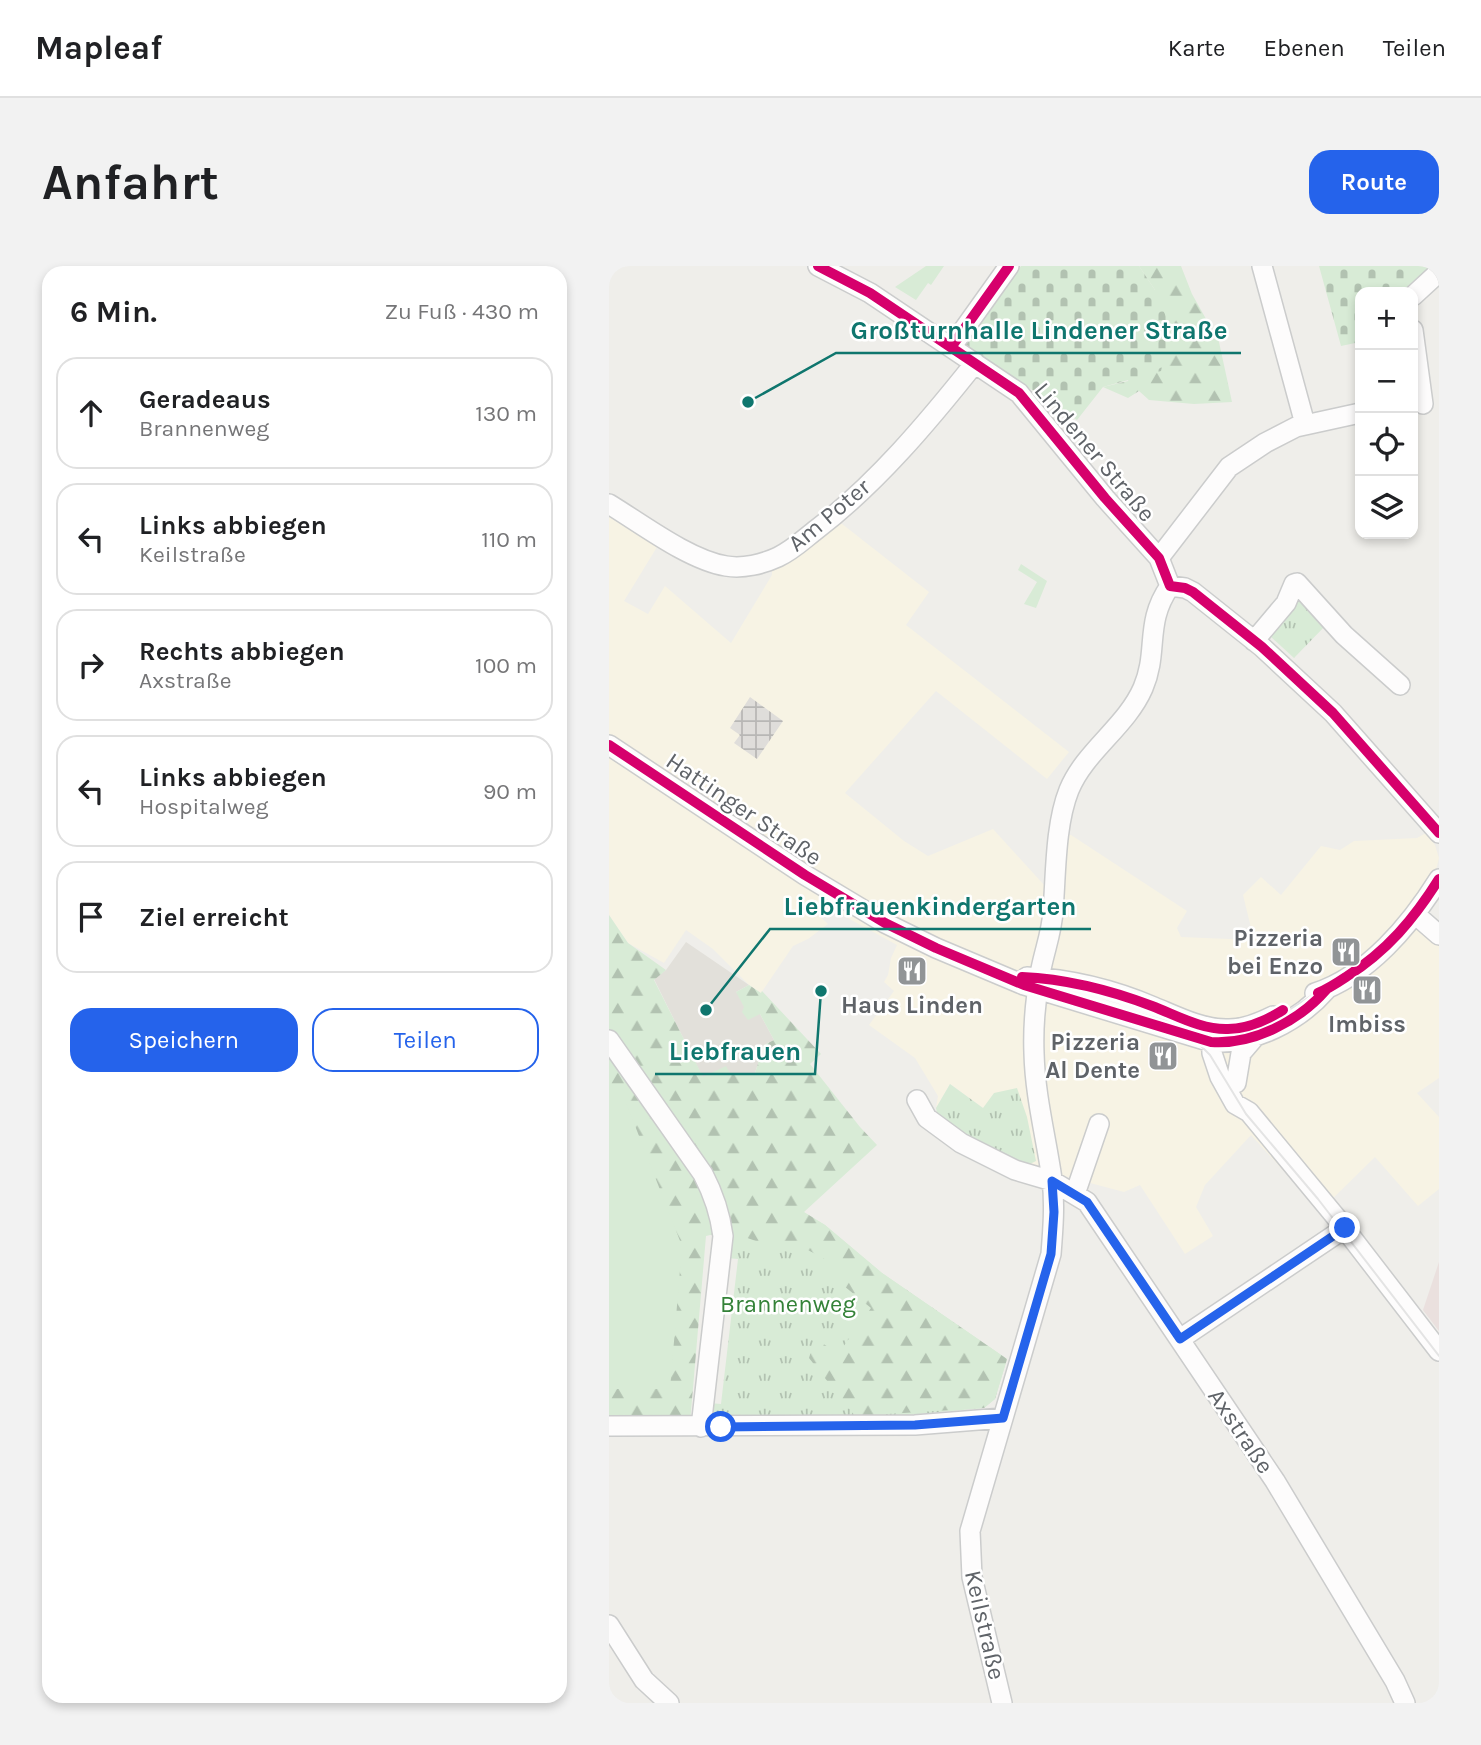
<!DOCTYPE html>
<html lang="de">
<head>
<meta charset="utf-8">
<style>
	body { margin:0; font-family:Karla,sans-serif; background:#f2f2f2; color:#202124 }
	.controls { position:absolute; right:21px; top:21px; display:grid; overflow:hidden; border-radius:14px; box-shadow:0 4px 10px #0003 }
	.controls button { width:63px; height:63px; display:grid; place-items:center; padding:0; border:0; border-bottom:2px solid #e0e0e0; background:#fff; color:#202124; font:35px sans-serif }
	.stop { position:absolute; width:21px; height:21px; margin:-16px; border:5px solid #2563eb; border-radius:50%; background:#fff }
	.stop.end { background:#2563eb; border-color:#fff; box-shadow:0 2px 7px #0008 }
	.list { margin:0; padding:0; list-style:none }
	h2 { display:flex; justify-content:space-between; align-items:center; height:91px; margin:0; padding:0 28px; font-size:30px }
	h2 small { font-size:23px; font-weight:400; color:#757577 }
	.list li { display:grid; grid-template-columns:46px 1fr auto; gap:21px; align-items:center; box-sizing:border-box; height:112px; margin:0 14px 14px; padding:0 14px; border:2px solid #e0e0e0; border-radius:21px }
	.list b { display:block; font-size:26px; white-space:nowrap }
	.list p { margin:0; font-size:23px; white-space:nowrap; color:#757577 }
	.list em { font-size:23px; font-style:normal; color:#757577 }
	.actions { display:flex; gap:14px; padding:21px 28px }
	.actions a { flex:1; padding:16px 0; border:2px solid #2563eb; border-radius:21px; text-align:center; font-size:24px; color:#2563eb }
	.actions .main { background:#2563eb; color:#fff }
	.icon { flex:none; width:38px; height:38px; fill:none; stroke:currentColor; stroke-width:2; stroke-linecap:round; stroke-linejoin:round }
	.map { position:relative; flex:none; width:830px; height:1437px; overflow:hidden; border-radius:21px }
	header { display:flex; align-items:center; gap:42px; box-sizing:border-box; height:98px; padding:0 35px; background:#fff; border-bottom:2px solid #e0e0e0 }
	header strong { font-size:33px }
	nav { display:flex; gap:38px; margin-inline-start:auto; font-size:24px }
	.intro { display:flex; align-items:center; justify-content:space-between; box-sizing:border-box; height:168px; padding:0 42px }
	h1 { margin:0; font-size:49px }
	.button { padding:18px 32px; border-radius:21px; background:#2563eb; color:#fff; font-size:24px; font-weight:700 }
	main { display:flex; gap:42px; padding:0 42px }
	aside { flex:1; background:#fff; border-radius:21px; box-shadow:0 4px 10px #0003 }
	.map>svg:first-child { display:block }
</style>
</head>
<body>
<header>
<strong>Mapleaf</strong>
<nav><a>Karte</a><a>Ebenen</a><a>Teilen</a></nav>
</header>
<div class="intro"><h1>Anfahrt</h1><a class="button">Route</a></div>
<main>
<aside>
<h2>6 Min.<small>Zu Fuß · 430 m</small></h2>
<ul class="list">
<li><svg class="icon" aria-label="ahead" viewBox="0 0 24 24"><path d="M12 20V5M6 11l6-6 6 6"/></svg><div><b>Geradeaus</b><p>Brannenweg</p></div><em>130 m</em></li>
<li><svg class="icon" aria-label="left" viewBox="0 0 24 24"><path d="M17 20v-9H6M10 6l-5 5 5 5"/></svg><div><b>Links abbiegen</b><p>Keilstraße</p></div><em>110 m</em></li>
<li><svg class="icon" aria-label="right" viewBox="0 0 24 24"><path d="M7 20v-9h11M14 6l5 5-5 5"/></svg><div><b>Rechts abbiegen</b><p>Axstraße</p></div><em>100 m</em></li>
<li><svg class="icon" aria-label="left" viewBox="0 0 24 24"><path d="M17 20v-9H6M10 6l-5 5 5 5"/></svg><div><b>Links abbiegen</b><p>Hospitalweg</p></div><em>90 m</em></li>
<li><svg class="icon" aria-label="arrive" viewBox="0 0 24 24"><path d="M6 21V4h12l-3 4 3 4H6"/></svg><div><b>Ziel erreicht</b></div></li>
</ul>
<div class="actions"><a class="main">Speichern</a><a>Teilen</a></div>
</aside>
<div class="map">
<svg width="830" height="1437" viewBox="0 0 830 1437">
	<defs>
		<pattern id="industrial-grid" width="8" height="8" patternUnits="userSpaceOnUse" patternTransform="scale(1.75)"><rect width="8" height="8" fill="#dfddda"/><path d="M0 4h8M4 0v8" fill="none" stroke="#b8b7b5"/></pattern>
		<pattern id="grass-tufts" width="24" height="20" patternUnits="userSpaceOnUse" patternTransform="scale(1.75)"><rect width="24" height="20" fill="#d8ebd6"/><path d="M3 7l-1-3M5 7V3M7 7l1-3M15 17l-1-3M17 17v-4M19 17l1-3" fill="none" stroke="#b2c2b1"/></pattern>
		<pattern id="forest-firs" width="22" height="20" patternUnits="userSpaceOnUse" patternTransform="scale(1.75)"><rect width="22" height="20" fill="#d8ebd6"/><path d="M5 1l3.5 6h-7zM16 11l3.5 6h-7z" fill="#b2c2b1"/></pattern>
		<pattern id="cemetery-stones" width="16" height="16" patternUnits="userSpaceOnUse" patternTransform="scale(1.75)"><rect width="16" height="16" fill="#d8ebd6"/><path d="M2 7V4a2 2 0 0 1 4 0v3zM10 15v-3a2 2 0 0 1 4 0v3z" fill="#b2c2b1"/></pattern>
	</defs>
	<rect width="100%" height="100%" fill="#efeeea"/>
	<path fill="#f7f3e4" d="M0,251L48,281L15,335L39,348L56,320L122,377L163,309V301L228,254L320,326L297,359L460,486L438,513L327,425L236,527L295,575L319,590L384,563L436,620L430,671L457,569H462L578,645L568,662L572,671L645,674L634,629L652,611L672,629L712,580L731,584L745,575L808,572L817,567L826,579L830,592L827,604L812,630L830,673V812L808,827L830,851V923L809,940L766,891L711,945L642,869L596,919L587,941L604,970L576,988L531,919L515,926L417,900L374,842L341,818L327,842L329,830L306,792L260,759L285,725L275,716L279,709L282,692L288,679L213,638L207,647L219,658L199,673L184,680L152,727L140,719L104,683L77,664L55,697L19,677L0,649Z"/>
	<path fill="url(#industrial-grid)" d="M141,431L174,455L148,493L125,477L131,469L121,462Z"/>
	<path fill="#e2e0da" d="M77,676L140,719L127,726L151,748L165,774L155,779L146,807H121L94,812L45,713L57,704Z"/>
	<path fill="#eae0de" d="M830,996V1065L814,1044Z"/>
	<path fill="url(#grass-tufts)" d="M686,330L719,357L685,392L660,369Z
		M0,674L79,798L194,946L216,959L273,1007L398,1093L386,1133L375,1142L298,1149H103L100,1137L112,1138L129,993L118,992Z
		M341,818L374,842L385,827L408,822L418,851L427,895L417,900L367,880L329,852L327,842Z"/>
	<path fill="url(#forest-firs)" d="M530,0H572L583,28L610,76L623,136L585,138L540,134L530,125L519,132L494,121L519,115L546,24Z
		M0,649L19,677L57,704L45,714L94,811L117,800L121,807H146L155,779L165,774L151,748L139,754L133,746L135,741L127,726L140,719L152,727L153,725L212,788L201,798L251,861L268,879L195,946L216,959L273,1007L398,1093L386,1133L375,1142L246,1150L200,1092L206,1072L229,1088L262,1042L235,1020L225,998L197,983L179,986L118,965L97,970L81,1157L0,1155V1123L61,1122L0,825Z"/>
	<path fill="url(#cemetery-stones)" d="M412,0H530L546,24L562,63L552,105L494,121L468,154L356,79Z
		M710,0H822L792,26H751V76L732,80Z"/>
	<path fill="#d8ebd6" d="M317,0H335L322,19L319,17L307,34L286,21Z
		M412,298L438,315L427,342L415,338L428,316L409,304Z
		M0,820L14,829L73,980L61,1123H0Z"/>
	<g fill="none" stroke-linecap="round" stroke-linejoin="round">
		<g stroke="#cbcccc" stroke-width="22">
			<path id="minor" d="M209,0L261,27L410,127L496,232L550,292L561,320
				M653,0L696,158
				M804,30L830,6
				M804,64L814,138
				M343,80L400,0
				M0,238C33,258 80,294 117,300C134,303 154,298 169,291C184,284 195,273 208,263C268,217 319,156 366,97
				M550,292L620,201L656,177L687,161L751,147
				M561,320L576,322L584,326L653,381L724,447L830,567
				M645,375L677,337L685,318L688,317L735,369L791,419
				M0,479L196,609L276,657L327,682L415,719L602,776C644,779 690,755 717,724
				M807,649L830,669
				M418,711C460,713 505,724 545,741C567,750 592,763 617,763C634,764 650,757 664,750
				M706,727C759,710 802,658 830,613
				M602,763L603,787L611,811L626,838L640,846L726,950L830,1085
				M0,774L94,908C105,929 111,947 114,970L92,1161
				M627,817L632,787L644,773
				M308,834L318,852L352,877L406,904L443,915L478,936L666,1215L786,1415L796,1437
				M466,928L490,858
				M571,1073L736,962
				M0,1160L306,1159L394,1152
				M0,1359L35,1414L60,1437
				M393,1437L363,1311L361,1265L442,988C444,963 446,938 443,913C437,871 426,830 425,787C424,760 427,729 432,703C436,683 443,665 444,645C447,608 446,559 460,524C476,485 517,461 534,422C550,385 535,357 561,320"/>
		</g>
		<use href="#minor" stroke="#fdfcfc" stroke-width="19"/>
		<path stroke="#e4e4e4" stroke-width="2" d="M0,475C102,538 197,614 305,668C396,714 498,738 596,766L618,768L646,763L669,751L733,710L790,664L830,607
			M569,766L587,775L601,789L637,848L709,933L830,1090"/>
		<g stroke="#fff" stroke-width="15">
			<path id="cycleway" d="M209,0L261,27L410,127L496,232L550,292L561,320L576,322L584,326L653,381L724,447L830,567
				M343,80L400,0
				M0,479L196,609L276,657L327,682L415,719L602,776C644,779 690,755 717,724
				M413,711C458,713 501,724 543,740C567,749 593,764 619,763C639,763 658,754 674,744
				M709,727C719,723 728,717 737,711C778,685 805,653 830,613"/>
		</g>
		<use href="#cycleway" stroke="#d6006c" stroke-width="10"/>
	</g>
	<g fill="none" stroke-linecap="round" stroke-linejoin="round">
		<path stroke="#2563eb" stroke-width="9" d="M112,1161L306,1159L394,1152L442,988L445,946L443,915L478,936L571,1073L736,962"/>
	</g>
	<defs>
		<g id="restaurant-square" transform="scale(1.575)"><rect x="-9" y="-9" width="18" height="18" rx="4" fill="#919496" stroke="#fff"/><path d="M-5-6h1v4h1v-4h1v4h1v-4h1v5L-1.5 .5V6h-2V.5L-5-1ZM5-6V6H3V1.5H1.5Q1.5-4 5-6Z" fill="#fff"/></g>
	</defs>
	<g fill-rule="evenodd">
		<use href="#restaurant-square" x="737" y="686"/>
		<use href="#restaurant-square" x="303" y="705"/>
		<use href="#restaurant-square" x="758" y="724"/>
		<use href="#restaurant-square" x="554" y="790"/>
	</g>
	<g text-anchor="middle" dominant-baseline="central" stroke-width="5" stroke-linejoin="round" paint-order="stroke">
		<g font-size="24" fill="#5f6368" stroke="#fff">
			<text transform="translate(486 186) rotate(50)">Lindener Straße</text>
			<text transform="translate(220 249) rotate(-40)">Am Poter</text>
			<text transform="translate(135 543) rotate(34)">Hattinger Straße</text>
			<text transform="translate(632 1165) rotate(56)">Axstraße</text>
			<text transform="translate(376 1359) rotate(77)">Keilstraße</text>
		</g>
		<g font-size="24" font-weight="bold" fill="#5f6368" stroke="#fff" text-anchor="end">
			<text x="714" y="672">Pizzeria<tspan x="714" dy="28">bei Enzo</tspan></text>
			<text x="303" y="739" text-anchor="middle">Haus Linden</text>
			<text x="758" y="758" text-anchor="middle">Imbiss</text>
			<text x="531" y="776">Pizzeria<tspan x="531" dy="28">Al Dente</tspan></text>
		</g>
		<g font-size="24" fill="#348238" stroke="#fff">
			<text x="179" y="1038">Brannenweg</text>
		</g>
	</g>
	<path fill="none" stroke="#0f766e" stroke-width="2.5" d="M139 136L227 87H632M97 744L161 663H482M212 725L206 808H46"/>
	<g fill="#0f766e" stroke="#fff" stroke-width="2.5">
		<circle cx="139" cy="136" r="7"/>
		<circle cx="97" cy="744" r="7"/>
		<circle cx="212" cy="725" r="7"/>
	</g>
	<g font-size="26" text-anchor="middle" font-weight="bold" fill="#0f766e" stroke="#fff" stroke-width="5" stroke-linejoin="round" paint-order="stroke">
		<text x="430" y="73">Großturnhalle Lindener Straße</text>
		<text x="321" y="649">Liebfrauenkindergarten</text>
		<text x="126" y="794">Liebfrauen</text>
	</g>
</svg>
<div class="controls">
<button>+</button>
<button>−</button>
<button><svg class="icon" aria-label="locate" viewBox="0 0 24 24"><circle cx="12" cy="12" r="6"/><path d="M12 2v4M12 18v4M2 12h4M18 12h4"/></svg></button>
<button><svg class="icon" aria-label="layers" viewBox="0 0 24 24"><path d="M12 4l9 5-9 5-9-5zM3 14l9 5 9-5"/></svg></button>
</div>
<div class="stop" style="left:112px;top:1161px"></div>
<div class="stop end" style="left:736px;top:962px"></div>
</div>
</main>
</body>
</html>
